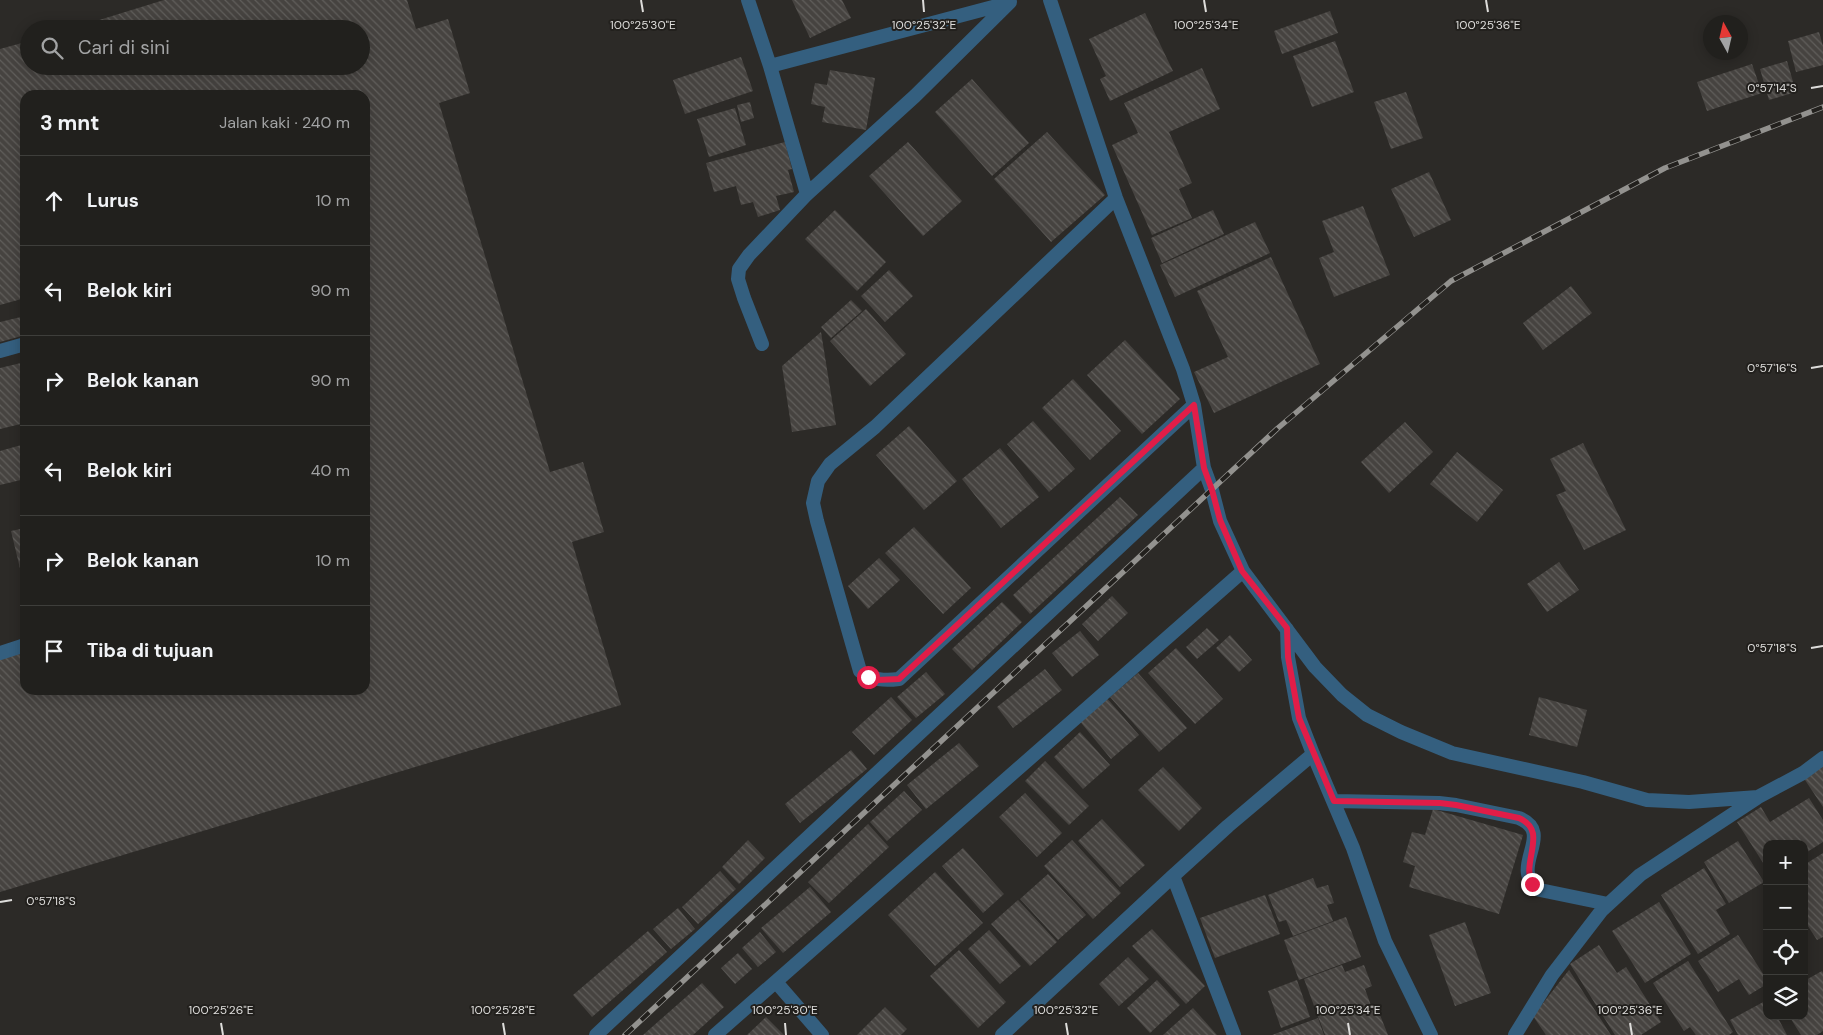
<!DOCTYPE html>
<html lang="id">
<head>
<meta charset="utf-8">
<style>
	body { margin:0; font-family:"DM Sans",sans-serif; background:#292826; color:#f1f3f6 }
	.controls { position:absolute; right:15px; bottom:15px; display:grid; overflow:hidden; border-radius:10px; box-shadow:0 2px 12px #0003 }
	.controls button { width:45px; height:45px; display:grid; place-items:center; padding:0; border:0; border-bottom:1px solid #3e3e3b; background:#21201d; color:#f1f3f6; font:25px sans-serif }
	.compass { position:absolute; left:1703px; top:15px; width:45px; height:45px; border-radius:50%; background:#21201d; box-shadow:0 2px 12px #0003; rotate:352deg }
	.stop { position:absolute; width:15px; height:15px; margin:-11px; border:4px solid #e11d48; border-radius:50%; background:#fff }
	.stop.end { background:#e11d48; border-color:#fff; box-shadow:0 1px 5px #0008 }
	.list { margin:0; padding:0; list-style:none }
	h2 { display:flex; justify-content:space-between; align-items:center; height:65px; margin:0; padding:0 20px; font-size:21px }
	h2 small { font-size:16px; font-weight:400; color:#a2a3a4 }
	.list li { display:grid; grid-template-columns:32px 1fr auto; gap:15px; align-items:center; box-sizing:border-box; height:90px; padding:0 20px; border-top:1px solid #3e3e3b }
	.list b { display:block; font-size:19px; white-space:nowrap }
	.list em { font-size:16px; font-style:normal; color:#a2a3a4 }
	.icon { flex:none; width:28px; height:28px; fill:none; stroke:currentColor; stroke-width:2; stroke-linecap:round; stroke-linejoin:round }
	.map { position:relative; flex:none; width:1823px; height:1035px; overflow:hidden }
	.search { position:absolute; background:#21201d; box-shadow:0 2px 12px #0003; left:20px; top:20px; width:350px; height:55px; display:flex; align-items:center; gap:12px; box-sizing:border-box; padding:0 18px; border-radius:28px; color:#a2a3a4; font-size:19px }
	.panel { position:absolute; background:#21201d; box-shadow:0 2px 12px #0003; left:20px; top:90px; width:350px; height:605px; border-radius:15px }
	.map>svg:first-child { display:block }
</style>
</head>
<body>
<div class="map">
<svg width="1823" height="1035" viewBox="0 0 1823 1035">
	<defs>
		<pattern id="building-back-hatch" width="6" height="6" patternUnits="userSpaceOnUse" patternTransform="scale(1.25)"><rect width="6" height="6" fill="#464340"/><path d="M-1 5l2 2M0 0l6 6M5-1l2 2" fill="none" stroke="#605e5b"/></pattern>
	</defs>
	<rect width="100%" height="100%" fill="#2c2a27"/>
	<path fill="url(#building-back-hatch)" d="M164,0H407L416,29L448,19L470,93L439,103L550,472L583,462L604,532L572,542L621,705L0,892V659L25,652V690H365V95H25V298L0,305V49L29,41V66H361V29H70Z
		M792,0H842L851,18L810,38Z
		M1330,11L1338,33L1282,54L1274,31Z
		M1145,13L1173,71L1110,101L1100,79L1106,76L1089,39Z
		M1819,32L1823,46V65L1796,72L1788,41Z
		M1335,41L1354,92L1312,107L1293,56Z
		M741,57L753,91L685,114L673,80Z
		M1787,61L1796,92L1769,100L1760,69Z
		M1752,64L1762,93L1707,111L1697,82Z
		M1202,68L1220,109L1169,132L1192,183L1179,189L1192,218L1152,235L1112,145L1138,133L1124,103Z
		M830,70L875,78L866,130L822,122L825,107L811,104L815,83L827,85Z
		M972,79L1029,143L992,176L935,112Z
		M1406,92L1423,138L1391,149L1374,102Z
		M750,102L754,118L741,122L737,105Z
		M735,108L746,145L709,157L697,119Z
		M1047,132L1105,195L1051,242L994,179Z
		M785,142L792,169L788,170L794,192L776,196L780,210L758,217L753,202L741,205L736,186L714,192L706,163Z
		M908,142L962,201L923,236L869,176Z
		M1429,172L1451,220L1414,237L1391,189Z
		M1363,206L1390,275L1334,297L1319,258L1334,252L1322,221Z
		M835,210L886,262L857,291L805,239Z
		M1213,210L1224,234L1162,263L1151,238Z
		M1255,222L1270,253L1175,297L1160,265Z
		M1271,257L1320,364L1214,413L1194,372L1228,357L1197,291Z
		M889,270L913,296L885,322L861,296Z
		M1571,286L1592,313L1543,350L1523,323Z
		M851,300L862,311L831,338L821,327Z
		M866,309L906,354L870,386L830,341Z
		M25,316V335L0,342V322Z
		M821,332L836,425L792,432L782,366Z
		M1125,340L1180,399L1142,434L1087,375Z
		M25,362V423L0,429V368Z
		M1073,379L1121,431L1090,460L1042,408Z
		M1033,421L1075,469L1049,492L1007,444Z
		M1405,422L1433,452L1389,493L1361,462Z
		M909,426L957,481L924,510L876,455Z
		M1583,443L1626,530L1584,550L1556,495L1566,491L1550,459Z
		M25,444V479L0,485V451Z
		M1000,448L1039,497L1001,528L962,479Z
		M1457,452L1503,490L1477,522L1430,484Z
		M1120,497L1138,515L1030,614L1013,595Z
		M914,527L971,588L943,614L885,553Z
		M25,528V585H24L11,531Z
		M879,558L900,580L868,609L848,586Z
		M1559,562L1579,590L1547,612L1527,584Z
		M1112,596L1128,613L1098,641L1082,624Z
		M1002,602L1022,622L972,670L952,649Z
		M1207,628L1219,640L1197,659L1186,647Z
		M1080,631L1099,655L1072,677L1052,653Z
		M1230,635L1252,660L1239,672L1216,648Z
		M1176,648L1223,699L1195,724L1148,673Z
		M1045,669L1062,690L1013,728L997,707Z
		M926,672L945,694L916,718L897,697Z
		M1138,673L1187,728L1159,752L1110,697Z
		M1105,696L1139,735L1111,759L1078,719Z
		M891,697L912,720L874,755L852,732Z
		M1539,697L1587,710L1577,747L1529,735Z
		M1080,732L1110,765L1083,789L1054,757Z
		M959,743L979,766L926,809L907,785Z
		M851,750L867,769L800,823L785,804Z
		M1045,761L1089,806L1069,825L1025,781Z
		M1823,764V807L1803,777Z
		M1163,767L1202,808L1179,831L1138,790Z
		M904,791L922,810L887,841L870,822Z
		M1025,793L1062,833L1037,857L999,817Z
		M1809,798L1823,820V842L1804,854V844H1767V869L1737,822L1761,807L1770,822Z
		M1433,809L1523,835L1499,914L1409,887L1415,866L1403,862L1412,832L1425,835Z
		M1102,819L1145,865L1120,887L1078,841Z
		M868,824L889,847L829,903L808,882Z
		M748,840L765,858L739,884L722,867Z
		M1072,840L1121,893L1093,919L1044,866Z
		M1738,841L1764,882L1729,903L1704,862Z
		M963,848L1004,894L983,913L942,866Z
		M1823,853V937L1817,940L1804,920V865Z
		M1704,868L1726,904L1716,910L1730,934L1698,954L1661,895Z
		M720,871L736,889L698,924L682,907Z
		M935,872L983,923L935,966L888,915Z
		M1048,874L1086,915L1058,940L1020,899Z
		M1313,878L1317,888L1328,885L1334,903L1327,905L1333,921L1293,936L1286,920L1279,922L1268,895Z
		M810,887L831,912L783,953L761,928Z
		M1265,895L1280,934L1215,958L1200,918Z
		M1018,900L1057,942L1030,966L991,924Z
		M1659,902L1691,954L1645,983L1612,931Z
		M678,908L695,929L671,949L653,929Z
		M1346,917L1361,957L1299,980L1284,940Z
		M1465,922L1491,993L1455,1006L1429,935Z
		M1152,929L1205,986L1186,1004L1132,946Z
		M989,930L1021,966L1000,984L968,949Z
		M648,931L667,952L592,1017L573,995Z
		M760,932L776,952L758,967L742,948Z
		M1738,935L1767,980V984L1749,995L1739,979L1718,992L1698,961Z
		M1599,945L1617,973L1626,967L1661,1022L1641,1035H1615L1570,964Z
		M959,950L1006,1002L978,1028L930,976Z
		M738,953L752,969L735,984L721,968Z
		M1128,957L1149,979L1119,1006L1099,984Z
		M1688,961L1733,1032L1729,1035H1696L1690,1027L1684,1031L1653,983Z
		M1342,965L1345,972L1364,965L1372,986L1365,989L1373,1011L1378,1010L1388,1035H1325L1304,979Z
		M1569,970L1611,1035H1546L1533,1016Z
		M1822,971L1823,973V1031L1817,1035H1801L1789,1016H1804V981Z
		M1157,980L1180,1005L1150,1033L1127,1008Z
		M1297,980L1310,1017L1281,1028L1268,991Z
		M702,983L724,1007L693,1035H643Z
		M1767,1000V1016H1777L1787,1035H1738L1730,1020Z
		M885,1007L907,1029L901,1035H857Z
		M1193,1008L1217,1035H1163Z
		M766,1017L784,1035H747Z
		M1318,1018L1324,1035H1272Z"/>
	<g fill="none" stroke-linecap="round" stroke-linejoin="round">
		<path stroke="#345f7f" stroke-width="14" d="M0,351L25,344
			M0,653L25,645"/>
		<path stroke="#345f7f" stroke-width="14" d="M748,0L770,66L807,194
			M1050,0L1116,198L1183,369L1194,405L1204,468L1212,490L1220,521L1243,571L1315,667L1342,695L1367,715L1401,732L1452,753L1583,782L1647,800L1689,802L1758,797L1803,773L1823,758
			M770,66L1008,3
			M1116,198L875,427L830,464L818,481L813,503L817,521L860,671C873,680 884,681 899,679L1194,405
			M762,344L744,298L738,279L739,269L749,255L807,194L915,96L1010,2
			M1287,629L1288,657L1299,718L1313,754L1353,848L1385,941L1431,1035
			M1334,801L1439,803L1456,805L1519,818C1557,834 1506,868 1540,890L1608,904
			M776,982L822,1035
			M596,1035L1204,468
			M715,1035L1243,571
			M1002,1035L1173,876
			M1234,1035L1173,876L1228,826L1313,754
			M1515,1035L1552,975L1602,910L1640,875L1757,798"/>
		<g stroke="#93928f" stroke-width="5.5">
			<path id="rail" d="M625,1035L1278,428L1451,281L1665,168L1823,107"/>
		</g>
		<use href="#rail" stroke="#22201d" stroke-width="4" stroke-dasharray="11" stroke-linecap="butt"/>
	</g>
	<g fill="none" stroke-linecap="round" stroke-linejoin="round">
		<path stroke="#e11d48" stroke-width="6" d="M868,677L877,680L899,679L1194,405L1204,468L1212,490L1220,520L1242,571L1287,628L1288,657L1299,718L1334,801L1440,803L1456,805L1519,818C1549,831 1521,861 1532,884"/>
	</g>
	<path fill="none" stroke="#dedddb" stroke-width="2" d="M641,0L643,12M923,0L924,12M1204,0L1206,12M1486,0L1488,12M1811,88L1823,86M1811,368L1823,366M1811,648L1823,646M0,902L12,900M221,1023L223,1035M503,1023L505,1035M785,1023L786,1035M1066,1023L1068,1035M1348,1023L1350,1035M1630,1023L1632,1035"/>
	<g font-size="12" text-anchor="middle" fill="#dedddb" stroke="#22201d" stroke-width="4" stroke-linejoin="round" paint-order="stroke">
		<text x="643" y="29">100°25'30"E</text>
		<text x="924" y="29">100°25'32"E</text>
		<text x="1206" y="29">100°25'34"E</text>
		<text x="1488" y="29">100°25'36"E</text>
		<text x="1772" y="92">0°57'14"S</text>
		<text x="1772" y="372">0°57'16"S</text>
		<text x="1772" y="652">0°57'18"S</text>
		<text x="51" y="905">0°57'18"S</text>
		<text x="221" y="1014">100°25'26"E</text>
		<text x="503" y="1014">100°25'28"E</text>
		<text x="785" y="1014">100°25'30"E</text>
		<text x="1066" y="1014">100°25'32"E</text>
		<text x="1348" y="1014">100°25'34"E</text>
		<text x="1630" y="1014">100°25'36"E</text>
	</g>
</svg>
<div class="controls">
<button>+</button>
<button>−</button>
<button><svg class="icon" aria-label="locate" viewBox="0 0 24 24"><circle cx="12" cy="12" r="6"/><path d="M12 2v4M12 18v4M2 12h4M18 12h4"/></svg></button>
<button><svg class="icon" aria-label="layers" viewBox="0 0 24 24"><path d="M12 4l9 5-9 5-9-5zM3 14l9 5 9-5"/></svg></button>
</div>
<svg class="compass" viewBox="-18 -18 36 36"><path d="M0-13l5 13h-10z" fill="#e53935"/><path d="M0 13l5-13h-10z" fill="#a2a3a4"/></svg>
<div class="stop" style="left:868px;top:677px"></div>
<div class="stop end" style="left:1532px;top:884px"></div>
<div class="search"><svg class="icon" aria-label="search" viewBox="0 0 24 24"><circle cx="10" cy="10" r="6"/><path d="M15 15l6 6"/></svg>Cari di sini</div>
<section class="panel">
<h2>3 mnt<small>Jalan kaki · 240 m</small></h2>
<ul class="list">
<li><svg class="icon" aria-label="ahead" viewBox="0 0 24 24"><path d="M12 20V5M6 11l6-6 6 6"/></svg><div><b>Lurus</b></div><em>10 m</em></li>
<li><svg class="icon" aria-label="left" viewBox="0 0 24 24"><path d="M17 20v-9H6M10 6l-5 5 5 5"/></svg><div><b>Belok kiri</b></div><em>90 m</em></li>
<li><svg class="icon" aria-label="right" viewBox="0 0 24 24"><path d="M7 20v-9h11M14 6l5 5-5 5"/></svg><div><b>Belok kanan</b></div><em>90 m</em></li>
<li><svg class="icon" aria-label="left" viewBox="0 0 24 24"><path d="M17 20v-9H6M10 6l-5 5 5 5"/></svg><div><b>Belok kiri</b></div><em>40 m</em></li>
<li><svg class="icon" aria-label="right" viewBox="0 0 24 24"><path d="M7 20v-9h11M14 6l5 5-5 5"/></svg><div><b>Belok kanan</b></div><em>10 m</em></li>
<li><svg class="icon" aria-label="arrive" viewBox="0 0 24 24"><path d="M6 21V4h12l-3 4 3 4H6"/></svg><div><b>Tiba di tujuan</b></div></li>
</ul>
</section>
</div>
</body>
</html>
